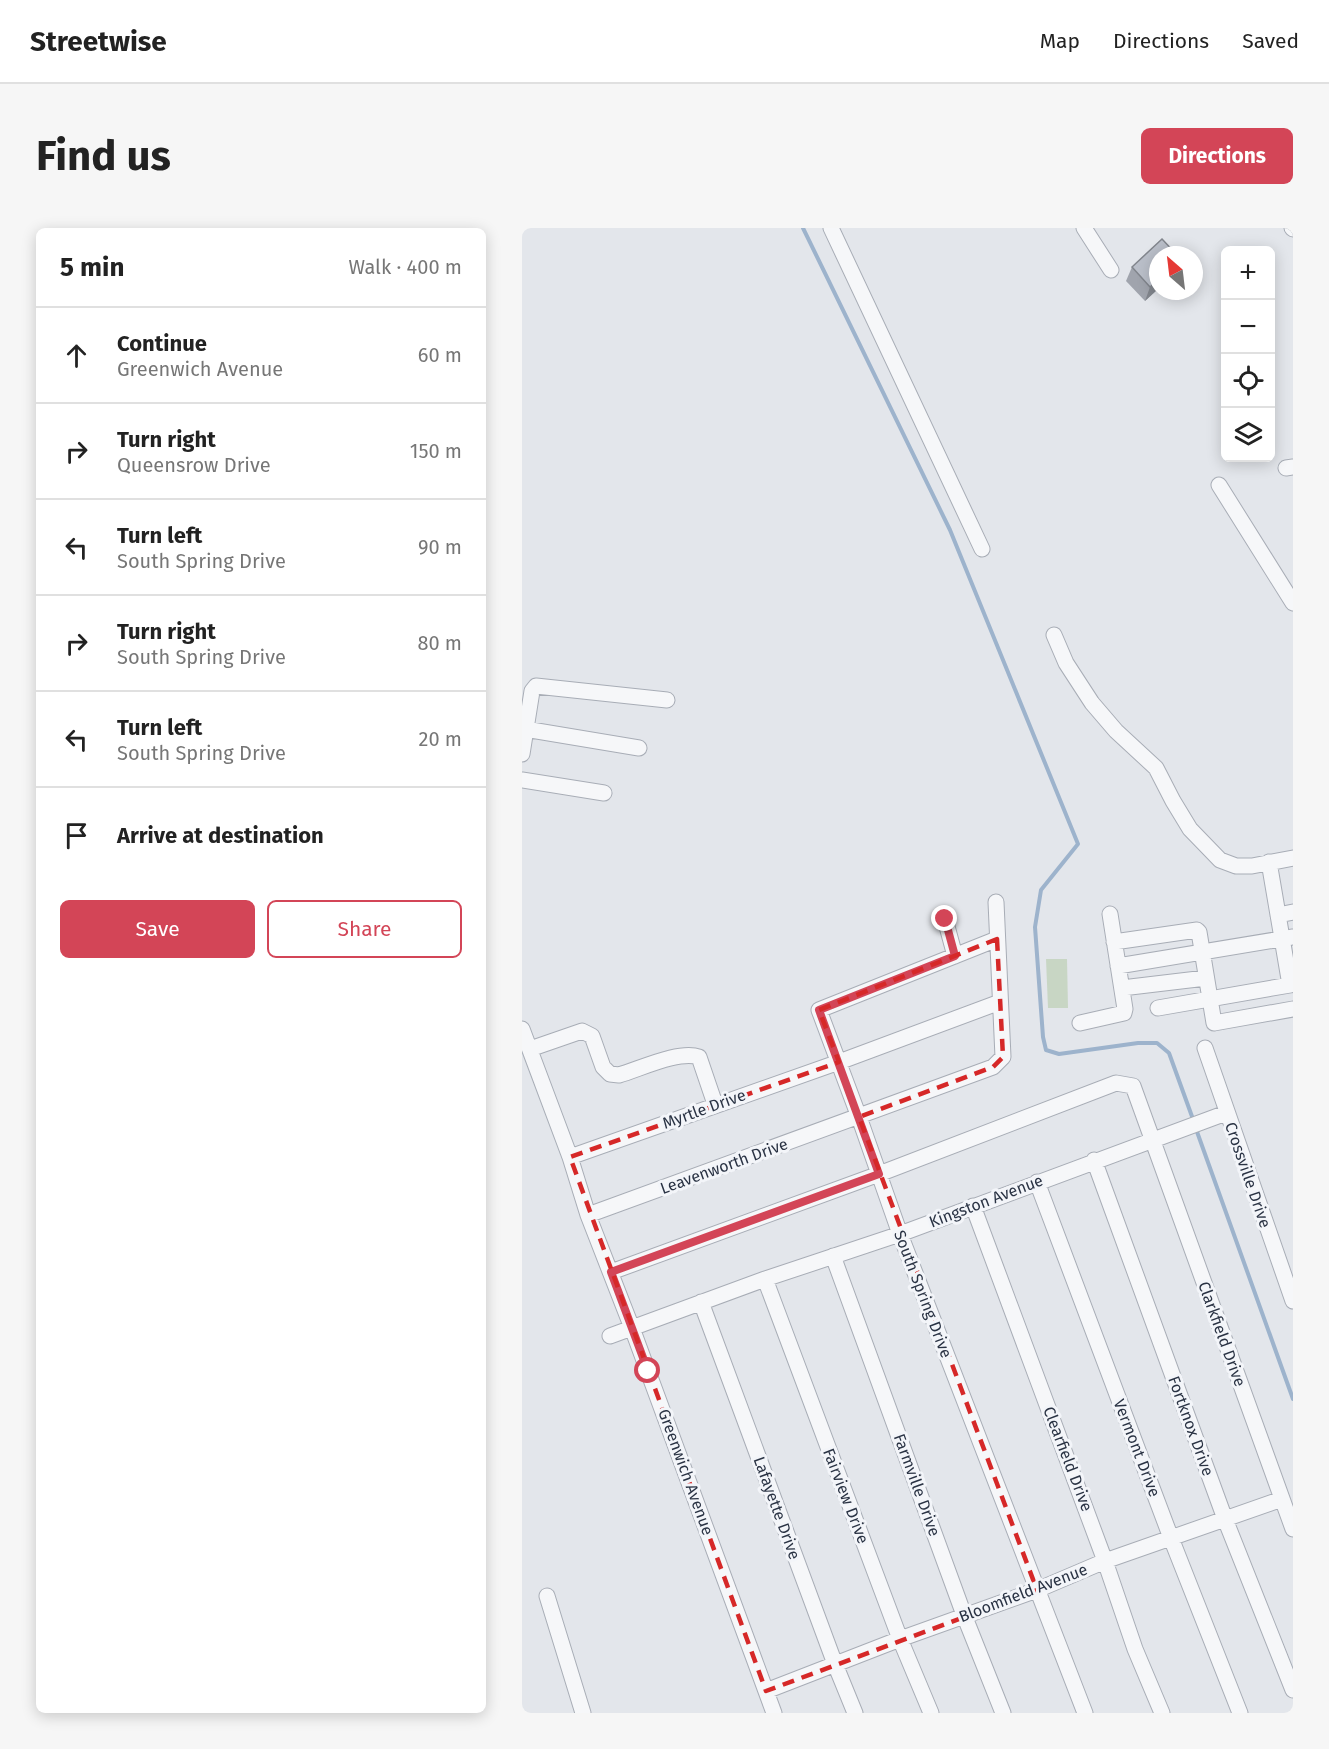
<!DOCTYPE html>
<html lang="en">
<head>
<meta charset="utf-8">
<style>
	body { margin:0; font-family:"Fira Sans",sans-serif; background:#f6f6f6; color:#222 }
	.controls { position:absolute; right:18px; top:18px; display:grid; overflow:hidden; border-radius:9px; box-shadow:0 3px 15px #0003 }
	.controls button { width:54px; height:54px; display:grid; place-items:center; padding:0; border:0; border-bottom:2px solid #e0e0e0; background:#fff; color:#222; font:30px sans-serif }
	.compass { position:absolute; left:627px; top:18px; width:54px; height:54px; border-radius:50%; background:#fff; box-shadow:0 3px 15px #0003; rotate:332deg }
	.stop { position:absolute; width:18px; height:18px; margin:-14px; border:4px solid #d34557; border-radius:50%; background:#fff }
	.stop.end { background:#d34557; border-color:#fff; box-shadow:0 2px 6px #0008 }
	.list { margin:0; padding:0; list-style:none }
	h2 { display:flex; justify-content:space-between; align-items:center; height:78px; margin:0; padding:0 24px; font-size:26px }
	h2 small { font-size:20px; font-weight:400; color:#767676 }
	.list li { display:grid; grid-template-columns:39px 1fr auto; gap:18px; align-items:center; box-sizing:border-box; height:96px; padding:0 24px; border-top:2px solid #e0e0e0 }
	.list b { display:block; font-size:22px; white-space:nowrap }
	.list p { margin:0; font-size:20px; white-space:nowrap; color:#767676 }
	.list em { font-size:20px; font-style:normal; color:#767676 }
	.actions { display:flex; gap:12px; padding:18px 24px }
	.actions a { flex:1; padding:14px 0; border:2px solid #d34557; border-radius:9px; text-align:center; font-size:21px; color:#d34557 }
	.actions .main { background:#d34557; color:#fff }
	.icon { flex:none; width:33px; height:33px; fill:none; stroke:currentColor; stroke-width:2; stroke-linecap:round; stroke-linejoin:round }
	.map { position:relative; flex:none; width:771px; height:1485px; overflow:hidden; border-radius:9px }
	header { display:flex; align-items:center; gap:36px; box-sizing:border-box; height:84px; padding:0 30px; background:#fff; border-bottom:2px solid #e0e0e0 }
	header strong { font-size:28px }
	nav { display:flex; gap:33px; margin-inline-start:auto; font-size:21px }
	.intro { display:flex; align-items:center; justify-content:space-between; box-sizing:border-box; height:144px; padding:0 36px }
	h1 { margin:0; font-size:42px }
	.button { padding:15px 27px; border-radius:9px; background:#d34557; color:#fff; font-size:21px; font-weight:700 }
	main { display:flex; gap:36px; padding:0 36px }
	aside { flex:1; background:#fff; border-radius:9px; box-shadow:0 3px 15px #0003 }
	.map>svg:first-child { display:block }
</style>
</head>
<body>
<header>
<strong>Streetwise</strong>
<nav><a>Map</a><a>Directions</a><a>Saved</a></nav>
</header>
<div class="intro"><h1>Find us</h1><a class="button">Directions</a></div>
<main>
<aside>
<h2>5 min<small>Walk · 400 m</small></h2>
<ul class="list">
<li><svg class="icon" aria-label="ahead" viewBox="0 0 24 24"><path d="M12 20V5M6 11l6-6 6 6"/></svg><div><b>Continue</b><p>Greenwich Avenue</p></div><em>60 m</em></li>
<li><svg class="icon" aria-label="right" viewBox="0 0 24 24"><path d="M7 20v-9h11M14 6l5 5-5 5"/></svg><div><b>Turn right</b><p>Queensrow Drive</p></div><em>150 m</em></li>
<li><svg class="icon" aria-label="left" viewBox="0 0 24 24"><path d="M17 20v-9H6M10 6l-5 5 5 5"/></svg><div><b>Turn left</b><p>South Spring Drive</p></div><em>90 m</em></li>
<li><svg class="icon" aria-label="right" viewBox="0 0 24 24"><path d="M7 20v-9h11M14 6l5 5-5 5"/></svg><div><b>Turn right</b><p>South Spring Drive</p></div><em>80 m</em></li>
<li><svg class="icon" aria-label="left" viewBox="0 0 24 24"><path d="M17 20v-9H6M10 6l-5 5 5 5"/></svg><div><b>Turn left</b><p>South Spring Drive</p></div><em>20 m</em></li>
<li><svg class="icon" aria-label="arrive" viewBox="0 0 24 24"><path d="M6 21V4h12l-3 4 3 4H6"/></svg><div><b>Arrive at destination</b></div></li>
</ul>
<div class="actions"><a class="main">Save</a><a>Share</a></div>
</aside>
<div class="map">
<svg width="771" height="1485" viewBox="0 0 771 1485">
	<rect width="100%" height="100%" fill="#e3e6eb"/>
	<path fill="#c8d6c4" d="M524,731H545L546,780H526Z"/>
	<g fill="none" stroke-linecap="round" stroke-linejoin="round">
		<path stroke="#9db3cc" stroke-width="4" d="M281,0L428,302L556,616L519,662L513,699L521,809L524,822L537,826L616,815H635L647,825L672,894
			M674,901L771,1171"/>
		<g stroke="#a8adb6" stroke-width="17">
			<path id="minor" d="M309,0L460,321
				M562,0L589,42
				M770,0L771,1
				M764,240L771,239
				M697,257L771,375
				M532,407L544,435L570,475L594,503L634,540L651,573L668,601L698,632L714,638H730L771,630
				M3,501L117,520
				M0,526L10,463L14,458L145,472
				M0,552L82,565
				M756,687L771,684
				M423,691L433,728
				M475,711L297,782L337,889L378,1006L563,1485
				M592,714L675,702L677,704L692,795L771,781
				M596,738L771,709
				M600,760L684,750
				M636,780L768,757L747,634
				M558,795L602,785L603,781L588,686
				M0,801L48,929L66,987L110,1100L252,1485
				M683,820L771,1073
				M8,821L60,803L70,808L81,839L88,846L97,847C118,841 157,822 177,829L193,876
				M48,929L317,834L478,774
				M572,932L703,1291L771,1462
				M515,954L649,1310L718,1485
				M451,978L583,1333L613,1421L640,1485
				M66,987L471,839L481,829L474,674
				M311,1028L442,1387L481,1485
				M89,1044L357,946L594,855L611,858L771,1301
				M243,1051L378,1411L409,1485
				M179,1074L313,1436L333,1485
				M88,1108L243,1051L378,1006L704,885
				M25,1368L61,1485
				M244,1463L378,1411L515,1362L583,1333L760,1271"/>
		</g>
		<use href="#minor" stroke="#f6f7f9" stroke-width="15"/>
	</g>
	<path fill="#a0a4ad" d="M636,27V61L623,73L604,53L610,39Z"/>
	<path fill="#82868d" d="M636,52V61L623,73L628,59Z"/>
	<path fill="#babfc9" stroke="#82868d" stroke-width="1.5" d="M640,11L655,27H636V52L628,59L610,39Z"/>
	<g fill="none" stroke-linecap="round" stroke-linejoin="round">
		<path stroke="#d34557" stroke-width="8" d="M126,1143L89,1044L357,946L297,782L433,728L423,691"/>
	</g>
	<path fill="none" stroke="#d62828" stroke-width="4.5" stroke-dasharray="12 8" stroke-linejoin="round" d="M475,711L481,829L471,839L337,889L515,1362L244,1463L48,929L317,834L297,782Z"/>
	<g text-anchor="middle" dominant-baseline="central" stroke-width="6" stroke-linejoin="round" paint-order="stroke">
		<g font-size="16" fill="#2a3344" stroke="#f3f5f9">
			<text transform="translate(182 881) rotate(-20)">Myrtle Drive</text>
			<text transform="translate(202 938) rotate(-20)">Leavenworth Drive</text>
			<text transform="translate(726 947) rotate(71)">Crossville Drive</text>
			<text transform="translate(464 973) rotate(-21)">Kingston Avenue</text>
			<text transform="translate(401 1066) rotate(69)">South Spring Drive</text>
			<text transform="translate(700 1106) rotate(70)">Clarkfield Drive</text>
			<text transform="translate(669 1198) rotate(70)">Fortknox Drive</text>
			<text transform="translate(615 1220) rotate(69)">Vermont Drive</text>
			<text transform="translate(546 1231) rotate(69)">Clearfield Drive</text>
			<text transform="translate(164 1244) rotate(70)">Greenwich Avenue</text>
			<text transform="translate(395 1257) rotate(70)">Farmville Drive</text>
			<text transform="translate(324 1268) rotate(69)">Fairview Drive</text>
			<text transform="translate(255 1280) rotate(70)">Lafayette Drive</text>
			<text transform="translate(501 1365) rotate(-21)">Bloomfield Avenue</text>
		</g>
	</g>
</svg>
<div class="controls">
<button>+</button>
<button>−</button>
<button><svg class="icon" aria-label="locate" viewBox="0 0 24 24"><circle cx="12" cy="12" r="6"/><path d="M12 2v4M12 18v4M2 12h4M18 12h4"/></svg></button>
<button><svg class="icon" aria-label="layers" viewBox="0 0 24 24"><path d="M12 4l9 5-9 5-9-5zM3 14l9 5 9-5"/></svg></button>
</div>
<svg class="compass" viewBox="-18 -18 36 36"><path d="M0-13l5 13h-10z" fill="#e53935"/><path d="M0 13l5-13h-10z" fill="#767676"/></svg>
<div class="stop" style="left:126px;top:1143px"></div>
<div class="stop end" style="left:423px;top:691px"></div>
</div>
</main>
</body>
</html>
